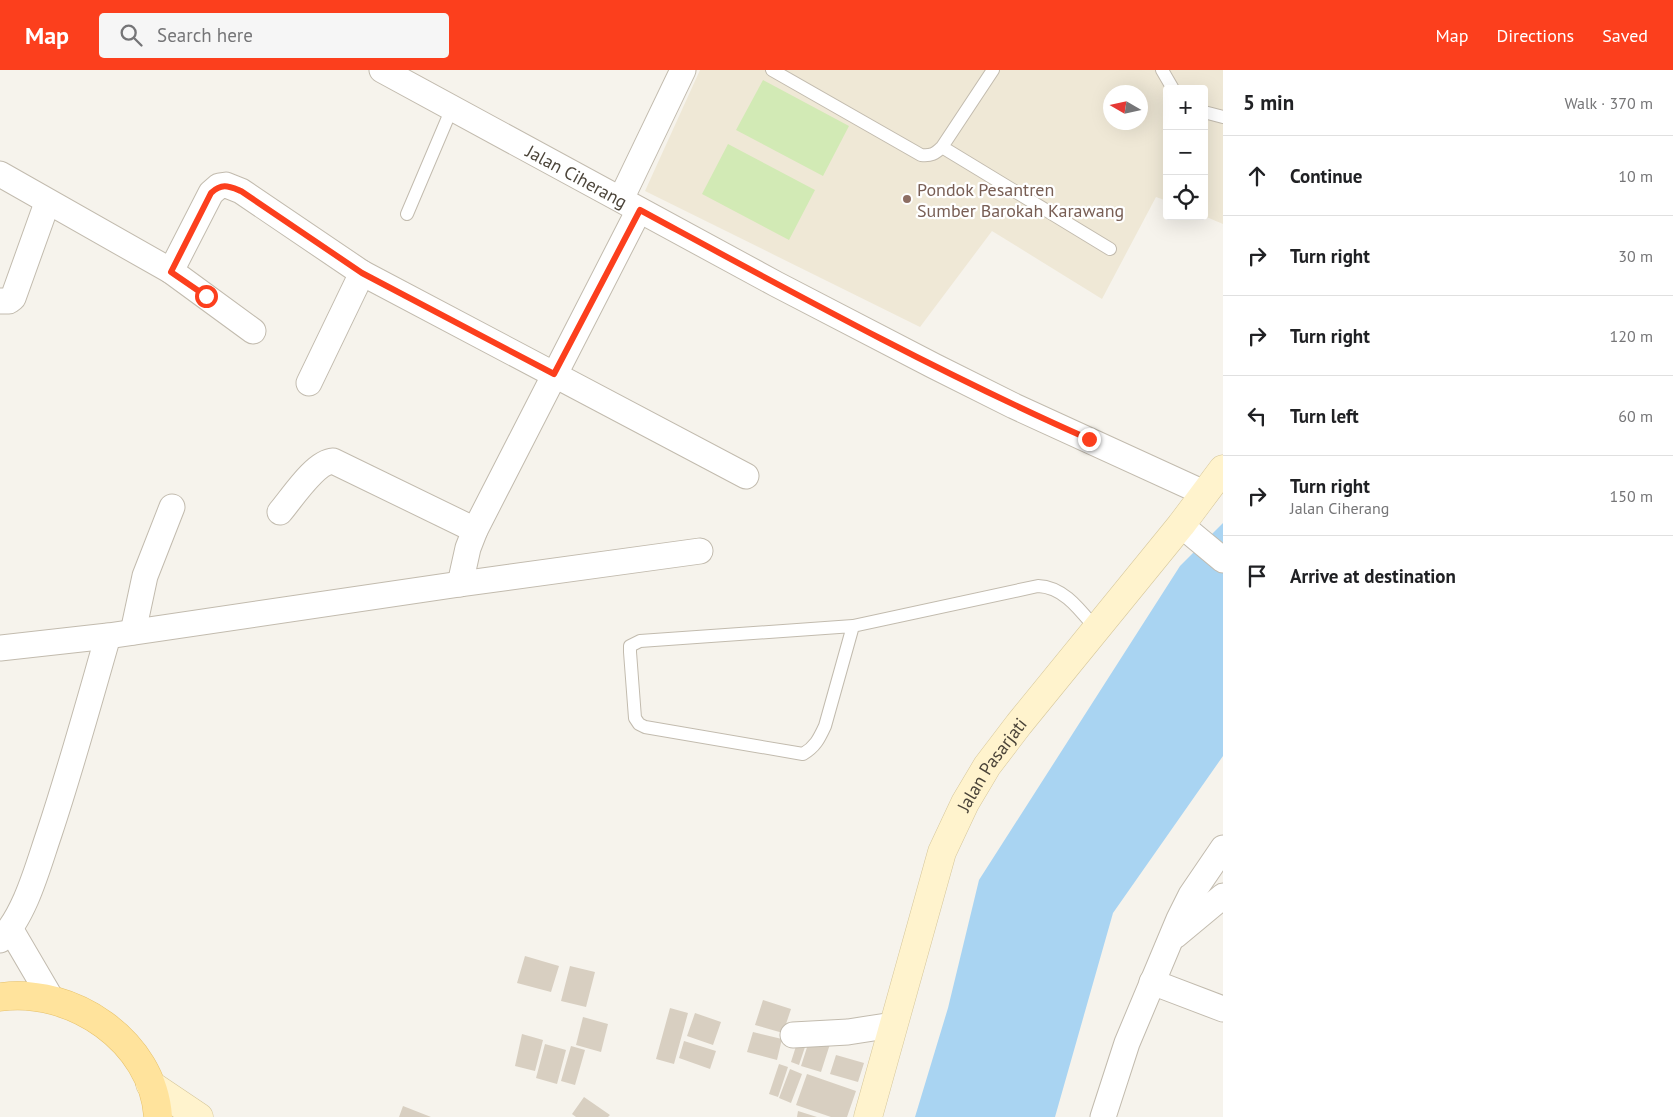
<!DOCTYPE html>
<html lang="en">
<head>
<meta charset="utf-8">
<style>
	body { margin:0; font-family:"PT Sans",sans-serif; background:#f6f6f6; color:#202124 }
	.controls { position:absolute; right:15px; top:15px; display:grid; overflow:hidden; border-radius:5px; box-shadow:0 5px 20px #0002 }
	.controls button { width:45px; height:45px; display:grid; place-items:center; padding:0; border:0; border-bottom:1px solid #e0e0e0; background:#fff; color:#202124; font:25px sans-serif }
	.compass { position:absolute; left:1103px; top:15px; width:45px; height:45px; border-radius:50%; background:#fff; box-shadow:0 5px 20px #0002; rotate:279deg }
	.stop { position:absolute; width:15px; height:15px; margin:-11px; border:4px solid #fc3f1d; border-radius:50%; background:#fff }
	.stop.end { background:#fc3f1d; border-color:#fff; box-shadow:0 1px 5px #0008 }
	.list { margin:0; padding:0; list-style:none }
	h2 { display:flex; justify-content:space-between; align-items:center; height:65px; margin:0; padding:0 20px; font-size:21px }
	h2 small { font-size:16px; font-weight:400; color:#757577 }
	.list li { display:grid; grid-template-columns:32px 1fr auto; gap:15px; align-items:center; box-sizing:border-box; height:80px; padding:0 20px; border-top:1px solid #e0e0e0 }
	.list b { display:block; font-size:19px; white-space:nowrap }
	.list p { margin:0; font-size:16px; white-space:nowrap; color:#757577 }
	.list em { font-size:16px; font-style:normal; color:#757577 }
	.icon { flex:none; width:28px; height:28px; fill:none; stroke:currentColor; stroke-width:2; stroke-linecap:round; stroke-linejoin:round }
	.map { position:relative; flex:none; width:1223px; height:1047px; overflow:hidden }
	header { display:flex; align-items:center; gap:30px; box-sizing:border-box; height:70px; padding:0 25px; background:#fc3f1d; color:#fff }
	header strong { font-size:24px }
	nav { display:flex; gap:28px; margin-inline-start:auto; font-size:18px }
	.search { width:350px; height:45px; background:#f6f6f6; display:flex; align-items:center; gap:12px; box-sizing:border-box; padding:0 18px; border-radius:5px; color:#757577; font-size:19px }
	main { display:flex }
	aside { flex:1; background:#fff }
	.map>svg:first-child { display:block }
</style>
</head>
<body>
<header>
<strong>Map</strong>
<div class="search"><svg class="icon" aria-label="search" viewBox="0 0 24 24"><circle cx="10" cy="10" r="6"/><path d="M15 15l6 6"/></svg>Search here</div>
<nav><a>Map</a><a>Directions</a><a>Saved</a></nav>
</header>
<main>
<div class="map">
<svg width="1223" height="1047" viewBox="0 0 1223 1047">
	<rect width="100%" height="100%" fill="#f6f3ec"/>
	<path fill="#efe8d6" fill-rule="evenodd" d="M700,0H1223V154L1204,146V19H1167V131L1156,127L1102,229L992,161L920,257L645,121ZM1110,22H1140V52H1110Z"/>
	<path fill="#d2eab5" d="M763,10L849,56L823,106L736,60Z
		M728,74L815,120L789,170L702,124Z"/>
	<path fill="#a9d4f2" d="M1223,453V686L1113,843L1055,1047H915L948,938L979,810L1180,496Z"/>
	<path fill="#d8cfc1" d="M525,886L559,896L551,922L517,913Z
		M570,896L595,902L586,937L561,931Z
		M763,930L791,939L783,963L755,955Z
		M670,938L688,943L674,994L656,989Z
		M695,943L721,952L713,975L687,966Z
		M583,947L608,954L601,982L576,975Z
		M753,962L782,969L777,990L747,982Z
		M522,964L543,970L535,1001L515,996Z
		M810,968L830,974L821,1002L801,996Z
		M684,971L716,981L710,999L679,988Z
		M797,973L805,977L799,995L791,992Z
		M545,974L566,980L557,1014L536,1008Z
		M571,976L585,980L575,1015L561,1011Z
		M836,985L864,993L858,1012L830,1004Z
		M779,994L788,997L778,1027L769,1024Z
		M790,999L802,1004L791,1033L779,1028Z
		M807,1004L856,1021L847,1047H831L796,1035Z
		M584,1027L610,1045L608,1047H576L572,1044Z
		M403,1036L431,1047H399Z
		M798,1041L817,1047H797Z"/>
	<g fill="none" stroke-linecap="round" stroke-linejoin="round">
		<g stroke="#c2bbae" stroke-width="14">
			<path id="lane" d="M772,0L921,85C931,86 935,84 942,77L993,0
				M1162,0L1173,19
				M1204,42L1223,47
				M942,77L1110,179
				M407,144L452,38
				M853,556L825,656C819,669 815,677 803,684L645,657L639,654L635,648L630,582V576L640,571L853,556L1038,516C1064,517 1080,540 1096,559"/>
		</g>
		<g stroke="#c2bbae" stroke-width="27">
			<g id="street">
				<path id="s1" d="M382,0L776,214L934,296L1014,336L1204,423"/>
				<path d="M0,104L171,201L253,261"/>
				<path d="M621,129L683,0"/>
				<path d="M171,201L211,123L219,116L226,115L241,121L362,203L746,406"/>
				<path d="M0,231H9L13,228L47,133"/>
				<path d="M309,313L362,203"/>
				<path d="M280,442C292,428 315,392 333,391L475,460"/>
				<path d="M1181,455L1223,490"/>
				<path d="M460,514L468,478L475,460L639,140"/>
				<path d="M133,562L145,506L172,437"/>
				<path d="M0,578L108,566L460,514L700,481"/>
				<path d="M11,860L52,930"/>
				<path d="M1175,866L1223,826"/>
				<path d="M0,870C25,846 38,796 49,764C71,698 89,632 108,566"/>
				<path d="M1152,912L1223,939"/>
				<path d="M793,965L848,962L893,955"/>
				<path d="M1103,1047L1127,973L1179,849L1191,825L1223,778"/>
			</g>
		</g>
		<g stroke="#d6c79b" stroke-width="29">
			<g id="secondary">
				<path d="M150,1014L199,1047"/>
				<path id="s2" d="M868,1047L942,782L965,733L987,696L1019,654L1181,455L1223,399"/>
			</g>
		</g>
		<g stroke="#e6c16a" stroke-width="29">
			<path id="primary" d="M0,927C72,917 153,971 158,1047"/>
		</g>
		<use href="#lane" stroke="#fff" stroke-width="12"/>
		<use href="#street" stroke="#fff" stroke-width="25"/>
		<use href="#secondary" stroke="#fff3cd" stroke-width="28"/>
		<use href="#primary" stroke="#ffe39c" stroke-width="28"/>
	</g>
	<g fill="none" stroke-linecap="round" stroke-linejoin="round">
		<path stroke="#fc3f1d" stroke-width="6" d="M206,226L171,202L211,123C222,113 228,116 241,121L362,203L554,304L640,140C788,220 935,301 1089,369"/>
	</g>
	<circle fill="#8d6e63" stroke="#fff" stroke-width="2" cx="907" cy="129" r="5"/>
	<g text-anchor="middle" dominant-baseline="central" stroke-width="4.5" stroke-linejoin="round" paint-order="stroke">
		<g font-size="18" fill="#4b4439" stroke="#fff">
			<text stroke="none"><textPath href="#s1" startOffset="222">Jalan Ciherang</textPath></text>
			<text stroke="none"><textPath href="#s2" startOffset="376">Jalan Pasarjati</textPath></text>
		</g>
		<g font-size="18" fill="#785e54" stroke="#fff" text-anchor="start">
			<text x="917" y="119">Pondok Pesantren<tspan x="917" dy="21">Sumber Barokah Karawang</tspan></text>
		</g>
	</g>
</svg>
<div class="controls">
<button>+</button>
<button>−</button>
<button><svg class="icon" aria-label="locate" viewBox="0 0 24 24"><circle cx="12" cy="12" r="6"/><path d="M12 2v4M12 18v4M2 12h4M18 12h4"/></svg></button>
</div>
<svg class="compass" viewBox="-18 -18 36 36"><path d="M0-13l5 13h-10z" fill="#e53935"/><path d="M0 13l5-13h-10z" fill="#757577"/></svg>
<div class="stop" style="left:206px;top:226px"></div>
<div class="stop end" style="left:1089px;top:369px"></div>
</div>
<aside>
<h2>5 min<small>Walk · 370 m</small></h2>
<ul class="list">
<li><svg class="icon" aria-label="ahead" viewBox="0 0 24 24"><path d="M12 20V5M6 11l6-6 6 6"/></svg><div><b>Continue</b></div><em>10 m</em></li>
<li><svg class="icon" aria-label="right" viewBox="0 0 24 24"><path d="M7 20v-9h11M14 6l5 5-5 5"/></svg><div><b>Turn right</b></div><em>30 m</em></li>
<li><svg class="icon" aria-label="right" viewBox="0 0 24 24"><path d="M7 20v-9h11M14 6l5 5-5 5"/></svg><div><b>Turn right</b></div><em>120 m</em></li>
<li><svg class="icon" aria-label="left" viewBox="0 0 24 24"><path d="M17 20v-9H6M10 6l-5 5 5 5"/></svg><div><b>Turn left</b></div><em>60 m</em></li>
<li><svg class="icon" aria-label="right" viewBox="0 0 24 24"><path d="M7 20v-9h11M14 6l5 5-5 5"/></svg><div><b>Turn right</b><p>Jalan Ciherang</p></div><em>150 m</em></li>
<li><svg class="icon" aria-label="arrive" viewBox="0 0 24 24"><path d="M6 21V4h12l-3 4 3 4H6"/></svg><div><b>Arrive at destination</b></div></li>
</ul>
</aside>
</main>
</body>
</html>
